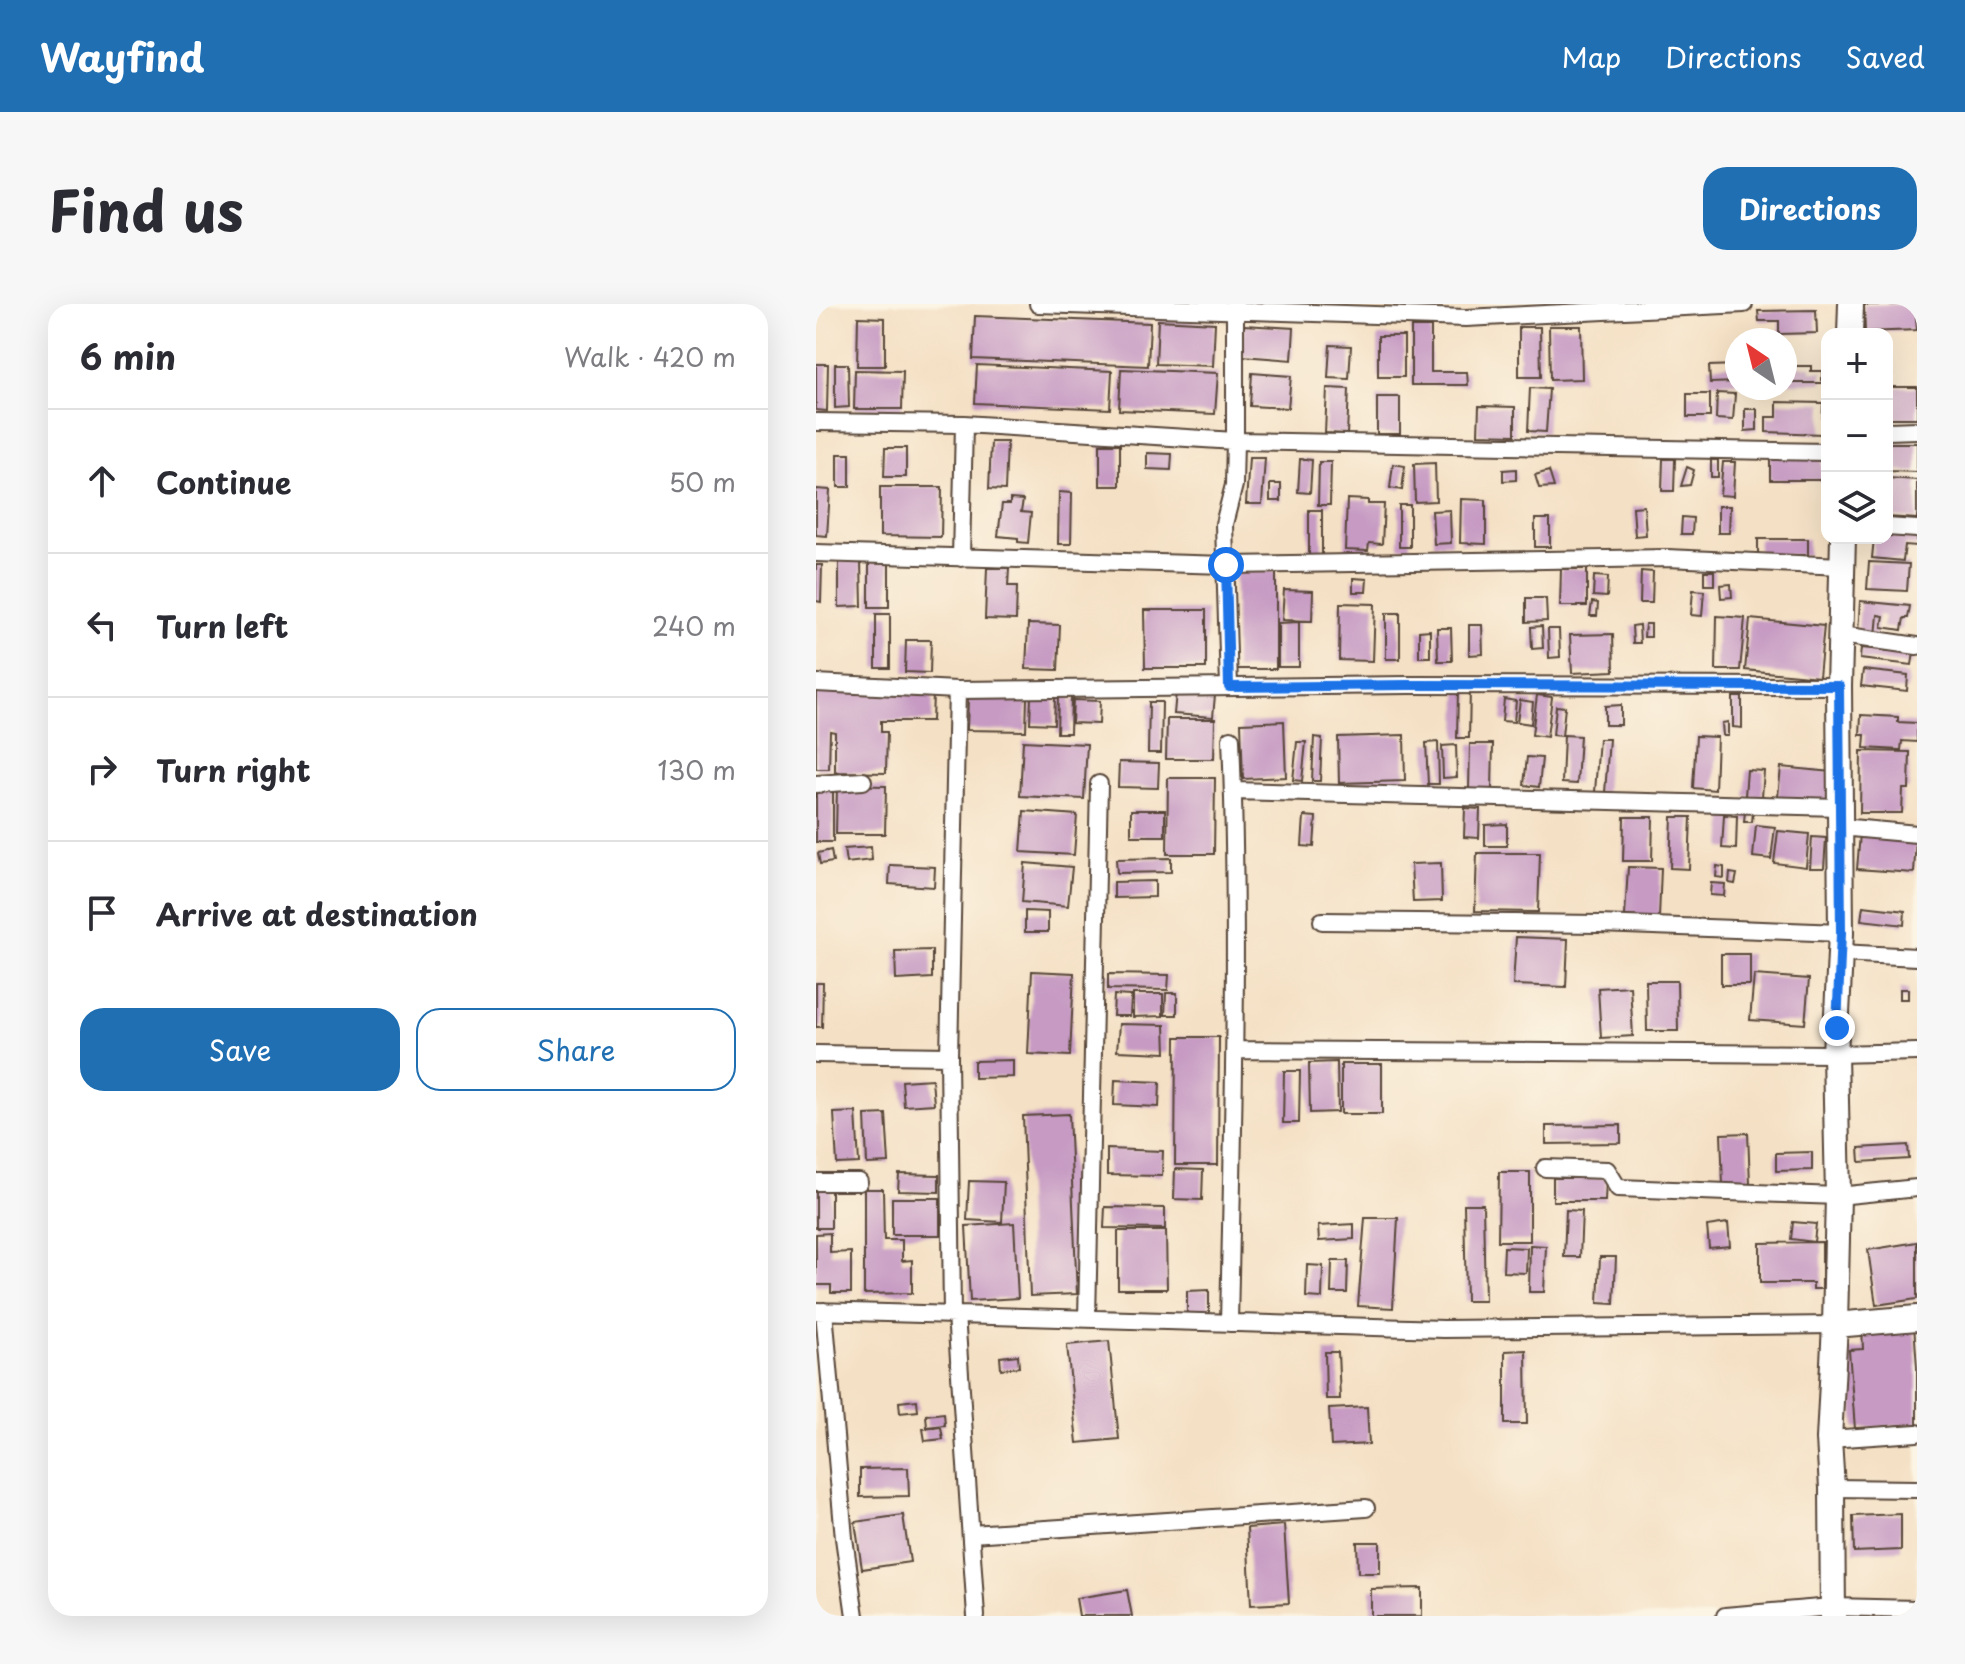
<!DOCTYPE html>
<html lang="en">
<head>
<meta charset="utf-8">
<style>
	body { margin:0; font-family:"Playpen Sans",sans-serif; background:#f7f7f7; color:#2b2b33 }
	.controls { position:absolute; right:24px; top:24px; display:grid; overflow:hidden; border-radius:16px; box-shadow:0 8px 32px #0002 }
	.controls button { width:72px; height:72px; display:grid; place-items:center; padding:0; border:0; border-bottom:2px solid #e1e1e2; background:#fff; color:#2b2b33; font:40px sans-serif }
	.compass { position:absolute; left:909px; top:24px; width:72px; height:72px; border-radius:50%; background:#fff; box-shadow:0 8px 32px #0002; rotate:325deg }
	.stop { position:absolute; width:24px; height:24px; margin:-18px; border:6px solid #1a73e8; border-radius:50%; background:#fff }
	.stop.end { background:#1a73e8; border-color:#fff; box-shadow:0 2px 8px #0008 }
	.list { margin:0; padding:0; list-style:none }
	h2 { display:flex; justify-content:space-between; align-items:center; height:104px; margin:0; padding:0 32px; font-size:34px }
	h2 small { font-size:26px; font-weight:400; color:#7c7c81 }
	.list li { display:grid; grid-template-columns:52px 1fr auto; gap:24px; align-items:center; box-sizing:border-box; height:144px; padding:0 32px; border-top:2px solid #e1e1e2 }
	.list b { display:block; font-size:30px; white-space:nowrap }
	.list em { font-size:26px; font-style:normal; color:#7c7c81 }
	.actions { display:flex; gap:16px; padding:24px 32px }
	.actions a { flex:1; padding:18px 0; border:2px solid #1f6fb2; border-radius:24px; text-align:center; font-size:28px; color:#1f6fb2 }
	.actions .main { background:#1f6fb2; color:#fff }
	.icon { flex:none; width:44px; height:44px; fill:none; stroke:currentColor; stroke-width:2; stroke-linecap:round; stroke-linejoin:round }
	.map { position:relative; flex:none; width:1101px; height:1312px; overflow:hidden; border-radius:24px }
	header { display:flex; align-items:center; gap:48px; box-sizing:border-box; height:112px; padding:0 40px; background:#1f6fb2; color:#fff }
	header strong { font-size:38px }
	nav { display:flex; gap:44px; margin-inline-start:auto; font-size:28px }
	.intro { display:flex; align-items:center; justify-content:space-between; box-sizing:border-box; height:192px; padding:0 48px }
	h1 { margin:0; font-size:56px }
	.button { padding:20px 36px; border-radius:24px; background:#1f6fb2; color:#fff; font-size:28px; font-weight:700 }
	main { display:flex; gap:48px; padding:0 48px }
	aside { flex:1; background:#fff; border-radius:24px; box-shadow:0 8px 32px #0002 }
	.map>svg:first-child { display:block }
</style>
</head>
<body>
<header>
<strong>Wayfind</strong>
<nav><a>Map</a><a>Directions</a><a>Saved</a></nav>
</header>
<div class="intro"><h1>Find us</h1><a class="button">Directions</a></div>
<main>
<aside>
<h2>6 min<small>Walk · 420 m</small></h2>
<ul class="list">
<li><svg class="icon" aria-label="ahead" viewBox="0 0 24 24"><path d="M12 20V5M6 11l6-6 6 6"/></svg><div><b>Continue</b></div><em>50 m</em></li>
<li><svg class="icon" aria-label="left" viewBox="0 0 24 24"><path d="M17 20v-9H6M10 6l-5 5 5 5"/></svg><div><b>Turn left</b></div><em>240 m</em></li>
<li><svg class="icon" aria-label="right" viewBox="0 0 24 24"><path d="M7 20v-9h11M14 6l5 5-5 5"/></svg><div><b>Turn right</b></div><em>130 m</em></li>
<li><svg class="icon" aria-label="arrive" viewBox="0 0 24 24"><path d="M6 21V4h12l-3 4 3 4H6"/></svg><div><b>Arrive at destination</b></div></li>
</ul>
<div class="actions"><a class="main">Save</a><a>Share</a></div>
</aside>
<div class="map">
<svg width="1101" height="1312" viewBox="0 0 1101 1312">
	<rect width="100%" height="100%" fill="#fcf5e5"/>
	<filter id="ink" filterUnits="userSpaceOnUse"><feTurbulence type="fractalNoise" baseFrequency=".0125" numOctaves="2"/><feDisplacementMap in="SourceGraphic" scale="16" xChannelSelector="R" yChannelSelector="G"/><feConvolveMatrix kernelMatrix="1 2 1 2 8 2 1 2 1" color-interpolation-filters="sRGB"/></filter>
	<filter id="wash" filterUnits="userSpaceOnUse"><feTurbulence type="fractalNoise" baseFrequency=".006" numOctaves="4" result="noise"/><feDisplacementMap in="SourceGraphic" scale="32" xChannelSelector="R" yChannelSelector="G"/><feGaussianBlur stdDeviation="1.8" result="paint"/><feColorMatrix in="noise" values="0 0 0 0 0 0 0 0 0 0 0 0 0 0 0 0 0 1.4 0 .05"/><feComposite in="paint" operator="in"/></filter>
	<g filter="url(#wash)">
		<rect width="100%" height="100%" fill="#f4e0c4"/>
		<g id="blocks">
			<path fill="#c69ac3" d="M1099,0L1101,26L1049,28L1048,1Z
				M1000,6L1001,29L963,30V17H943L942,7Z
				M159,12L334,19L332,62L157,55Z
				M42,13L69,14V62H41Z
				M342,16L399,19L397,62L340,60Z
				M428,21L478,24L476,56L426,52Z
				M733,22H765L766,75L734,76Z
				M595,23H615V68H651L652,81H595Z
				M703,23H724L725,73H703Z
				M562,32H588V73H562Z
				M514,41L535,42L533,75L512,74Z
				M0,60H12L11,107L0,106Z
				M19,60H32L33,103L19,104Z
				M161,61L296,67L294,105L159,99Z
				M921,61V78L894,79L893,62Z
				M969,62H995V67H1006V79H969Z
				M305,65L402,69L399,110L303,106Z
				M39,66L87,67L86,105H38Z
				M436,69L475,72L472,104L434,102Z
				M1071,83H1101V114H1071Z
				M511,84L533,85L531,130L509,129Z
				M714,84L733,85L730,128L712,127Z
				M901,89L919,90L917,116L900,115Z
				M871,90H894V113H871Z
				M561,93H584V130H561Z
				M961,98L1007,99L1006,130L950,128V113H961Z
				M663,102L699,103V131L662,130Z
				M929,105H941V126L929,127Z
				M175,138H191L189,186L173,185Z
				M1071,139H1101V168L1071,167Z
				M284,140H304V182H284Z
				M69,144H90V173H68Z
				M331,149L356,150L355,166L331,165Z
				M22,150H34V183H22Z
				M954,152L1006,153V176H954Z
				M433,154H449L446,200H430Z
				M484,155L496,156L494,189L482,188Z
				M847,155H859L858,187H846Z
				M895,156H902V173H895Z
				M503,158H515L514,201H502Z
				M907,158H919L917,192L904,191Z
				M619,159L620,197L599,198L598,160Z
				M577,160L589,162L586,186L574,184Z
				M871,163L878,166L874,181L865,182Z
				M700,165V176L687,177V166Z
				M733,167L738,183L723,184L719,171Z
				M1071,174L1101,176V215L1071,213Z
				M454,180H465V197H454Z
				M64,183H126L125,233L64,232Z
				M0,185L14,186L11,232L0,231Z
				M243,188L256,189L255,240H242Z
				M194,195L207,196L205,208L215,209L212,239L202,238V234L182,232L186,200H194Z
				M531,195L552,196V200H568L566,240L553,239L552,247L529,246Z
				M645,195L670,196V240L644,239Z
				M583,201H594V243H583Z
				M828,202L830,231L819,232L817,203Z
				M902,202H914L913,229H902Z
				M493,206H506V251H493Z
				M634,206L635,239L618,240L616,207Z
				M866,213L877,214L876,230H865Z
				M719,215H734V243H719Z
				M1071,226L1101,229V242L1089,241L1087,257L1056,254L1058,234H1071Z
				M942,235H992V251H942Z
				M23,257H45L46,302L23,303Z
				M53,257H73V303H53Z
				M1053,258L1093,260L1091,287L1051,285Z
				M0,261H6L5,298L0,297Z
				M171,264H193L192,282H201L200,316L169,315Z
				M745,265H771V302H744Z
				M460,267V365H419V268Z
				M825,267L837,268L836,299H824Z
				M888,267H898V281H888Z
				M778,272L792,273L791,293L777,292Z
				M537,274L551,275L550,288H537Z
				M915,280L916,293L905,294L904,281Z
				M468,286L497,287L496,317L466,316Z
				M877,286L888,287L886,312L875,311Z
				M710,294H730L731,317L710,318Z
				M1044,297L1094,302L1092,314H1088L1086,326L1066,323L1068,312L1062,311L1060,332L1042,330Z
				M776,298L782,299L781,312H774Z
				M524,299L559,300L557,357L523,356Z
				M328,306H390V364H329Z
				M570,309H584V355H570Z
				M60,310H74V364H60Z
				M901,312L929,314L924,366H900Z
				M934,315L1008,322L1003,373L929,366Z
				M483,318V363H462V319Z
				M212,320L244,321L242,366L210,365Z
				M829,320H835V333H828Z
				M653,321H666L667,350L653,351Z
				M823,321L824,339H817L816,322Z
				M726,322L727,344L716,345L715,323Z
				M621,324H635L636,357H622Z
				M732,325H743L744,353L733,354Z
				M614,326V353H603V327Z
				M797,330L798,367L756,369L754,331Z
				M90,336H115L114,369L89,368Z
				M1045,344L1098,349L1096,361L1044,355Z
				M1047,366L1092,371L1091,387L1045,382Z
				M0,385L117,390L116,417H65V428H71L70,469L19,468V428L14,427L13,465H0Z
				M642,385H654L653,434H641Z
				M360,388L399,391L397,413L358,410Z
				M721,391L736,393L731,433L716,431Z
				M215,393L239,394L238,420L214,419Z
				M242,393H255L254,429H241Z
				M917,393H926V424L917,423Z
				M152,394H211L210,427L151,426Z
				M688,395L700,397L698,418L686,417Z
				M257,396L284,397L283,420L256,419Z
				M704,396L717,398L715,420L701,418Z
				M333,398H346L345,449H332Z
				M805,401V421H789V402Z
				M740,402L749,403L746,432L737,431Z
				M1045,411L1082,413V418L1101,419V438L1086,437L1085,446L1048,444L1049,431H1044Z
				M351,415H399L398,455H350Z
				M468,417L470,473L427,475L425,419Z
				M912,418V432H907L906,419Z
				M588,431L589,477L523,479L522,433Z
				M748,431L764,432L761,480L746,479Z
				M880,432L901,433L899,486L877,484Z
				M498,433L506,434L504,477H496Z
				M783,435H793L789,489L779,488Z
				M207,437L271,440L268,495L204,492Z
				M481,438H490L486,477L477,476Z
				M622,438L623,480H612L610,439Z
				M654,440H677L676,485H653Z
				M640,441L641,473L627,474L626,442Z
				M1045,447L1094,448L1093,485H1087L1086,509H1044Z
				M711,453L726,454L723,483L708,481Z
				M303,458L343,459L342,484L302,483Z
				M965,463L1015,468L1011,498L962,493Z
				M931,466L948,467L946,493L929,492Z
				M352,474H399L398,550H351Z
				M21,481L70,482L69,530H20Z
				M0,484H17V538H0Z
				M649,504L664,505L663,534L648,533Z
				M315,506H349V532H315Z
				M208,507L261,511L258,551L205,548Z
				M929,507L937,508L936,518H928Z
				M908,511L921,512L920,545L906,544Z
				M488,512L500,513L498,543L486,542Z
				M808,513H837L836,557H807Z
				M856,513H875L873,565L854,564Z
				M691,520V542H669V521Z
				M940,521L959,523L955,555L937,553Z
				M962,527L993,530L990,563L958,559Z
				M1044,530L1100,534L1098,569L1041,565Z
				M996,533L1010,534L1008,564H994Z
				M55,543L56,556L30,559L28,545Z
				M15,546L17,558L4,560L2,549Z
				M661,549H724L722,608L659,607Z
				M355,554V568L301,569L300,555Z
				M209,559L256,563L252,602L206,598Z
				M625,559L626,597L597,598L595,560Z
				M74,561L119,563L118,583L73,580Z
				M901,562L908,563V574L900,573Z
				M812,563L845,564L843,614L809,612Z
				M914,569L921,570L919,580L913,579Z
				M339,577V593L298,594V578Z
				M895,579L909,580L908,592L894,591Z
				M1047,602L1089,607L1088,621L1045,616Z
				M209,607L232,608V628H209Z
				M700,633L752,635L750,683L697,681Z
				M116,646V674L80,676L79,647Z
				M905,650H934V681H905Z
				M216,667L258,669L254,752L212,750Z
				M292,670L353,671L352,686L292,685Z
				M938,671L993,675L989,720L934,716Z
				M830,677H861L862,727H831Z
				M0,679H7L6,723H0Z
				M814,682L817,732L785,734L782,684Z
				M1084,685H1092V695H1084Z
				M350,689H361V711H349Z
				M317,690H347V712L317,713Z
				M298,691L315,692L314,712H297Z
				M303,720L349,721L350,749L301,747Z
				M360,733H403L402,861H359Z
				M197,756V773L158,774V757Z
				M521,758L522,808L494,809L493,759Z
				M525,760H566V810H525Z
				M468,767H484L483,819H467Z
				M116,775L118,800L88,802L86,777Z
				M299,776L344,778L343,803L298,801Z
				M40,808L43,859L21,860L18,809Z
				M70,810L73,859L51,860L49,811Z
				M253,810L261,990L214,992L207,812Z
				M805,821V839L730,840V822Z
				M932,829L934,880L907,881L905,830Z
				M1092,841L1093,855L1044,858L1043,844Z
				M291,845L347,847L346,872L291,871Z
				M996,848V866L960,867V849Z
				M359,865L387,866L386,896L358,895Z
				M683,868H714V937H682Z
				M83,870L123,871V888L82,887Z
				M737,874H790L789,897H737Z
				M153,877L188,878L186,918L151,916Z
				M0,882H15V924H0Z
				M48,885H67L68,936H86V957L96,956V989L48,990Z
				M76,894H124V931H76Z
				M648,900H667L669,997H650Z
				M289,903L349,904V925L288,924Z
				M750,906L766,907L764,953H748Z
				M549,914H582L577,1004L542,1002Z
				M977,918L1000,920L998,938L975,935Z
				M198,919L202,994L154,997L150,922Z
				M912,919L914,942L893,944L891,922Z
				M538,920V935L503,937L502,922Z
				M302,927H350L351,985H302Z
				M14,929V949L35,948V989H15V981H0V930Z
				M1006,938V985H997V979H944V939Z
				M1101,938V995L1060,1001L1052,946Z
				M714,941L730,942L728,988H713Z
				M688,943L711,944L710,969L687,968Z
				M784,953H800L798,1000L782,999Z
				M516,957H532L531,989H515Z
				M491,961L507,962L506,994L490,993Z
				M393,986V1010H371V987Z
				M1098,1020L1101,1064V1120L1039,1125L1033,1046L1047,1045L1046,1024Z
				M293,1037L303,1135L261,1139L251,1041Z
				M710,1046L711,1120H689V1047Z
				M509,1048H522L524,1095H510Z
				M202,1051L203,1063L185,1065L184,1053Z
				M101,1096L102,1107L84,1109L83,1098Z
				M551,1103L553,1140L515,1142L513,1105Z
				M128,1109L129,1121L111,1123L110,1111Z
				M125,1123L127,1135L109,1137L107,1125Z
				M92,1164L93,1192L44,1193V1165Z
				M1085,1210V1246L1038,1248L1037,1212Z
				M87,1211L94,1258L46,1265L39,1218Z
				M468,1221L473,1299L435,1301L431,1224Z
				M541,1238H564V1269H542Z
				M606,1284V1312H555V1285Z
				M311,1286L316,1312H263L260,1294Z"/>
		</g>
	</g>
	<g filter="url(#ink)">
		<use href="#blocks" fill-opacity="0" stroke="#574537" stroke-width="2"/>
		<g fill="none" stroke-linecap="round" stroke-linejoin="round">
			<g stroke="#574537" stroke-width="20">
				<path id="street" d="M222,0L650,14L928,0
					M0,118L148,120L419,137L1011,148
					M1071,127L1101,126
					M1071,223L1101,225
					M0,249L410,261L851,254L1026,262
					M145,254L148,120
					M1025,331L1101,342
					M0,379L141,386L592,381L1023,382
					M413,383L408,220L418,181L419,137V0
					M0,480L47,477
					M417,487L1024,503
					M1024,523L1101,530
					M506,617L783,620L1025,629
					M1024,649L1101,653
					M419,746L1019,750L1101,748
					M0,750L133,752
					M729,864L791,866L802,884L1022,892L1101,884
					M0,878H43
					M0,1007L628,1025L1019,1021
					M8,1007L28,1234L39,1312
					M140,1010L160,1312
					M136,1011L133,752L141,386
					M271,1014L283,480
					M413,1019C417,824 423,630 415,435
					M1013,1135L1101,1129
					M1016,1184L1101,1185
					M155,1230L550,1204
					M909,1312L1016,1303L1101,1305"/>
			</g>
			<g stroke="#574537" stroke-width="28">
				<path id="secondary" d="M1034,30L1035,0
					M1019,1021L1101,1014
					M1017,1312L1016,1184L1013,1135L1019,1021L1022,892L1019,750L1025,629L1023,382L1027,234"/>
			</g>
			<use href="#street" stroke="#fff" stroke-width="16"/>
			<use href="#secondary" stroke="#fff" stroke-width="24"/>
		</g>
	</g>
	<g fill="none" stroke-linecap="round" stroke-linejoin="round" filter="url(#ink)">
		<path stroke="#1a73e8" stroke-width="10" d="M410,261L413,383L592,381L1023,382L1025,629L1021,724"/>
	</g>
</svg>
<div class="controls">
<button>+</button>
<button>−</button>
<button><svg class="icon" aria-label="layers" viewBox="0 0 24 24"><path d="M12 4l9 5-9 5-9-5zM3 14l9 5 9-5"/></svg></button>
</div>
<svg class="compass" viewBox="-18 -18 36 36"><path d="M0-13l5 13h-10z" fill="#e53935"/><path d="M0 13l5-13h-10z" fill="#7c7c81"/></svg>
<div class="stop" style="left:410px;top:261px"></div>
<div class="stop end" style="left:1021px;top:724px"></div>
</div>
</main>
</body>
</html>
